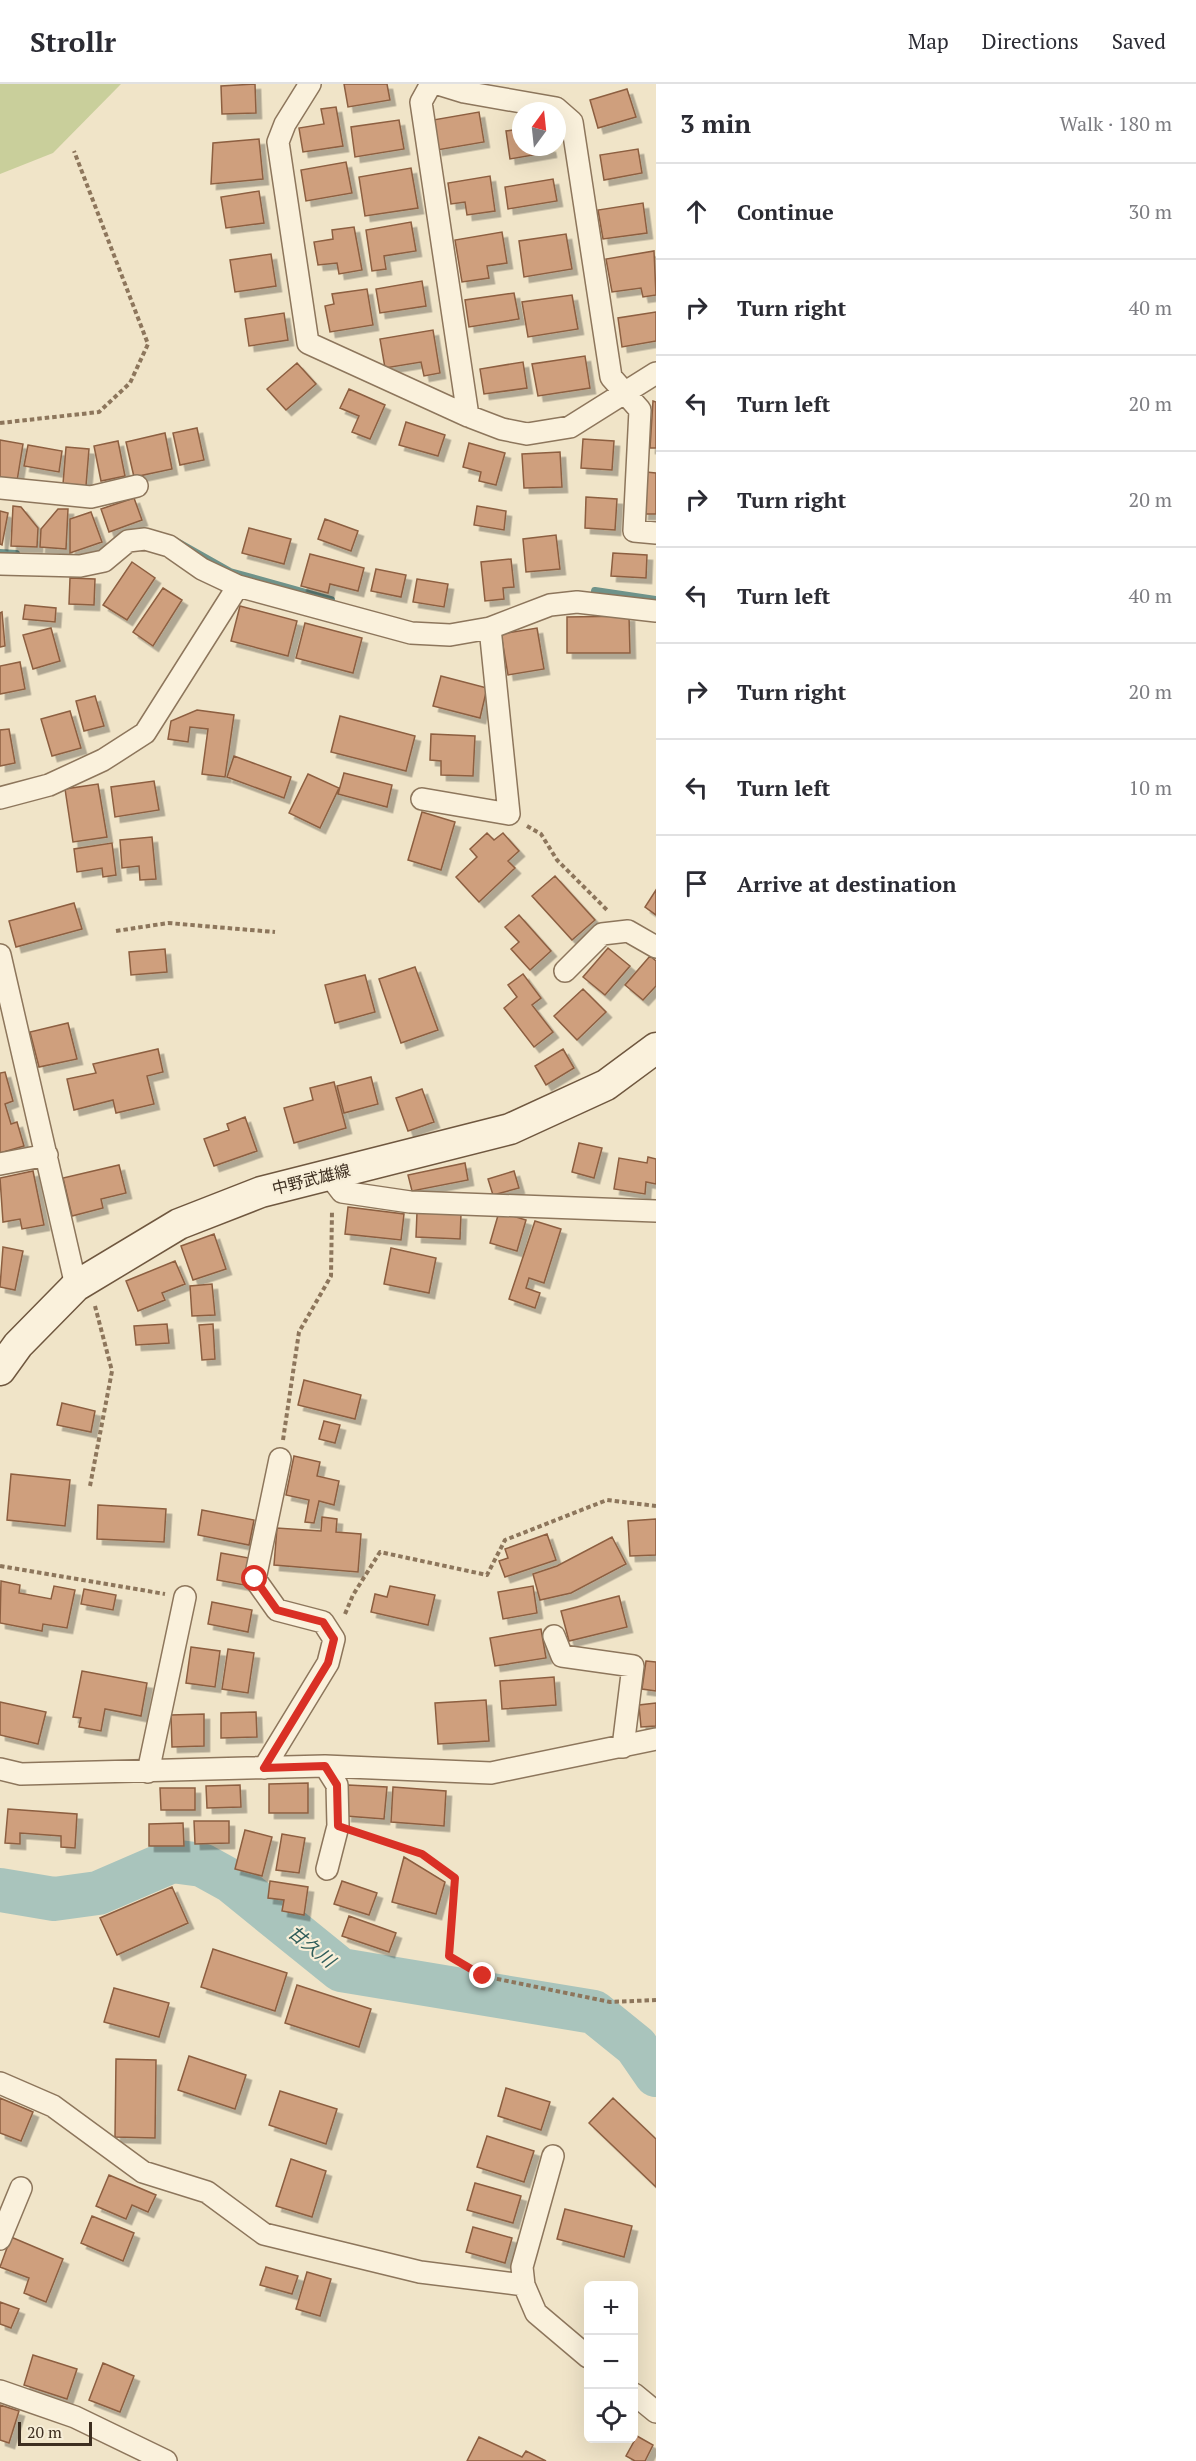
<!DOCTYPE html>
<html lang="en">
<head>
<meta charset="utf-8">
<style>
	body { margin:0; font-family:"PT Serif","Noto Sans JP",serif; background:#f2f2f3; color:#2b2b33 }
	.controls { position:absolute; right:18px; bottom:18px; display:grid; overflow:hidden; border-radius:9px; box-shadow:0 6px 24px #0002 }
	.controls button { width:54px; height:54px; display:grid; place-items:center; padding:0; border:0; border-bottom:2px solid #e1e1e2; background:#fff; color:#2b2b33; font:30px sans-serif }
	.compass { position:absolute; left:512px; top:18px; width:54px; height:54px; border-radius:50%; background:#fff; box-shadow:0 6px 24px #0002; rotate:15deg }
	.scale { position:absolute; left:18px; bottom:15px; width:74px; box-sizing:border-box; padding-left:6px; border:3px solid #3d2e20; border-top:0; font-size:16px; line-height:21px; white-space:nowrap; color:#3d2e20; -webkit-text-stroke:4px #f7eed8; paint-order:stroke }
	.stop { position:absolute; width:18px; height:18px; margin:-14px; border:4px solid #d93025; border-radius:50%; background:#fff }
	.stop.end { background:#d93025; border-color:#fff; box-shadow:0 2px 6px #0008 }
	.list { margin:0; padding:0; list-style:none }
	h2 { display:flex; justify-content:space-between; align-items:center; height:78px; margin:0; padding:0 24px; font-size:26px }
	h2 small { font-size:20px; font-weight:400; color:#7c7c81 }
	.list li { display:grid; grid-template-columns:39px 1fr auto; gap:18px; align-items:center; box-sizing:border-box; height:96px; padding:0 24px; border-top:2px solid #e1e1e2 }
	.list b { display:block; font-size:22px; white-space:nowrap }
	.list em { font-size:20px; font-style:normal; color:#7c7c81 }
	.icon { flex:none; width:33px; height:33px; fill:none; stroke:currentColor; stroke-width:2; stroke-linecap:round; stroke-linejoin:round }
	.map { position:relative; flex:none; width:656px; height:2377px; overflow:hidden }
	header { display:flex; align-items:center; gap:36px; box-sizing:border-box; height:84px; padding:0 30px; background:#fff; border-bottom:2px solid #e1e1e2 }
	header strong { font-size:28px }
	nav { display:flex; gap:33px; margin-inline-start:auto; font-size:21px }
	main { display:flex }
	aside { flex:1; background:#fff }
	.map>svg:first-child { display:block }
</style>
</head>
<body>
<header>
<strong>Strollr</strong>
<nav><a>Map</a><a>Directions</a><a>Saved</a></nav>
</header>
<main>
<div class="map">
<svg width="656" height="2377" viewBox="0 0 656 2377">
	<defs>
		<filter id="shadow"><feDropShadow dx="5.5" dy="5.5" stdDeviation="0" flood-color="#0004"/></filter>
	</defs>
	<rect width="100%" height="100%" fill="#f0e4c8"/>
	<path fill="#c9cf9b" d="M0,0H121L53,69L0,90Z"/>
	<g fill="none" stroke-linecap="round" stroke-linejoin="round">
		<path stroke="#6f938a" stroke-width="8" d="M175,457L230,488L331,516
			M0,469L16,470
			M595,507L656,516"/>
		<path stroke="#a9c4bc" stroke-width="44" d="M0,1806L54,1815L98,1809L172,1777L202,1781L231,1797L341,1886L594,1928L636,1962L656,1991"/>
	</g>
	<path fill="#cf9f7d" stroke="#8d5f41" stroke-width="1.5" filter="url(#shadow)" d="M255,0L256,29L222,30L221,2Z
		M344,0H387L390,16L348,23Z
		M627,5L636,33L598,44L590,16Z
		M336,23L343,62L303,68L299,44L324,40L321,25Z
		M479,28L484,58L437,66L433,36Z
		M399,36L404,65L355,73L351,43Z
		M521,45V63H550L551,68L510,75L506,47Z
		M259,55L263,95L211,100L213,59Z
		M638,65L642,89L604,96L600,71Z
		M346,78L352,109L306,117L301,86Z
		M411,84L418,124L365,132L359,93Z
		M490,92L495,127L467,131L465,118L451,120L448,99Z
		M553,95L557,117L508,125L505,103Z
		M259,107L264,139L226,144L221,113Z
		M643,119L647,149L603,155L598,126Z
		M411,138L416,167L384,172L386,185L372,187L366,146Z
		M354,143L362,186L339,190L337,179L318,181L314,158L333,155L332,146Z
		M502,148L507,179L487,182L489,194L462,198L455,156Z
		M566,150L572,185L524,193L519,157Z
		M654,167L656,211L643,213L641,204L612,208L606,175Z
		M271,170L276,202L235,208L230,176Z
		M422,197L426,222L380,229L376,205Z
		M367,205L373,241L330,248L325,222L334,220L332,210Z
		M514,209L519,235L469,243L465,216Z
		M572,211L578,245L528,253L522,218Z
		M656,228V257L622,263L618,234Z
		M284,229L288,256L249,262L245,235Z
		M433,246L440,289L424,292L421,278L385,284L380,255Z
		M585,272L590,304L538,312L532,280Z
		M523,278L527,304L484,310L480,285Z
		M297,279L316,300L286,326L267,305Z
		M349,305L385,321L370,355L352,348L359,332L340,324Z
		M653,317L656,318V364H650Z
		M406,338L445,351L438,372L399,361Z
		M197,344L204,376L180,381L173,349Z
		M165,349L172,385L134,393L126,358Z
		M583,355L614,357L612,386L581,384Z
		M0,356L23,360L17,397L0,394Z
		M118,357L125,392L101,397L94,362Z
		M469,359L505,369L496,401L479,397L481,388L463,383Z
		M28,361L62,367L59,388L24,382Z
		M66,363L89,365L86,402L63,400Z
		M560,368L562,403L524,404L522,370Z
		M646,388L656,389V430H643Z
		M586,413L617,415L615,446L585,444Z
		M134,414L142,436L109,448L101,425Z
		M13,422L21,423L38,444L37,463L11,462Z
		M477,422L506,427L504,446L474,441Z
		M58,425H68L66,465L40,463L41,445Z
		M0,427L8,429L2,461L0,460Z
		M91,428L102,458L70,469V435Z
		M325,435L358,447L351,467L318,455Z
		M249,444L291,455L284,480L242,469Z
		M556,451L560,485L526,488L523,455Z
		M613,469L647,471L646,494L611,492Z
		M310,470L364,484L358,507L330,500L328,509L301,502Z
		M511,475L514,503L503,504L504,515L485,517L481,478Z
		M132,478L155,494L127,536L103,521Z
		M376,485L406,491L401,513L371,507Z
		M70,494L95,495L94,521L69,520Z
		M417,495L448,500L444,523L413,518Z
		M163,504L182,516L153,562L133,548Z
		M25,521L56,524L55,538L23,535Z
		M240,522L297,537L288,572L231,557Z
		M2,528L5,562L0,563V529Z
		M629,532L630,569H567V533Z
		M305,539L362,554L353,589L296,574Z
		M51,544L60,577L33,585L23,551Z
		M537,544L544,585L508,591L501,550Z
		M20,578L25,605L0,610V582Z
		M441,592L487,604L480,634L433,622Z
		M95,612L104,642L84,647L76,617Z
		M197,626L234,631L225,693L202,690L208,645L190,643L188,658L168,655L171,637Z
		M70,627L81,664L52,672L41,635Z
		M340,632L415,652L406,687L331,668Z
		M9,645L15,679L0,682V646Z
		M431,650L475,652L473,692L441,691V677L430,676Z
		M234,672L291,693L284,714L227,693Z
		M344,689L392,701L387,723L338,710Z
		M308,690L339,704L320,744L289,729Z
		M154,697L159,726L115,733L111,703Z
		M98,700L107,753L73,758L65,705Z
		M422,728L455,738L441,786L408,776Z
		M487,749L494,756L503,749L519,767L508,777L515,784L479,818L456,793L477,773L470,765Z
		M152,753L156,795L140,796L139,782L122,784L120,756Z
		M112,759L116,791L103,793L102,784L77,788L74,765Z
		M555,792L595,836L572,856L532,812Z
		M656,806V831L645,823Z
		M74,819L82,845L16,863L9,837Z
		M519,831L551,867L530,886L511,865L519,858L505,843Z
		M608,864L630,882L605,911L583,893Z
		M165,865L167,888L131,891L129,868Z
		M650,872L656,877V902L643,916L625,901Z
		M415,883L438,946L401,959L379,895Z
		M523,890L541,914L532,921L553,948L534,963L504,924L517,913L508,901Z
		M365,891L375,928L335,939L325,901Z
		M583,905L606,928L577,956L554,932Z
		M68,939L77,975L39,983L30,948Z
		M158,965L163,988L147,992L154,1020L116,1029L113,1016L74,1026L67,995L96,989L93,980Z
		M563,965L574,984L546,1001L535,982Z
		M5,988L13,1017L5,1020L11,1040L17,1038L24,1062L0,1069V989Z
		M371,993L378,1020L344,1029L337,1002Z
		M334,998L346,1044L294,1059L284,1024L313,1016L310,1004Z
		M422,1005L434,1038L408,1047L396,1014Z
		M245,1033L257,1067L214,1082L204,1055L229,1046L227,1040Z
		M579,1059L602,1064L594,1094L572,1088Z
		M648,1073L656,1075V1100L646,1098L645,1110L614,1105L619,1074L647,1079Z
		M465,1079L468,1096L412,1107L408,1091Z
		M119,1081L126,1109L101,1115L103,1124L72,1132L63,1094Z
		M33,1087L44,1141L22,1145L20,1135L3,1138L0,1094Z
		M514,1087L519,1104L493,1111L488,1095Z
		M348,1123L404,1130L401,1156L345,1150Z
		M417,1128L461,1130L460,1155L416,1153Z
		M499,1128L526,1136L517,1167L490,1159Z
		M535,1137L561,1145L544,1199L529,1194L526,1204L540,1209L535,1224L509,1215Z
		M214,1150L226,1185L193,1196L181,1162Z
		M3,1163L23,1167L15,1206L0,1203Z
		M391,1164L436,1174L429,1209L384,1200Z
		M175,1177L185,1200L162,1209L165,1216L138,1227L126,1197Z
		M212,1200L215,1231L192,1232L190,1202Z
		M167,1240L169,1259L136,1261L134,1242Z
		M213,1240L215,1275L202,1276L199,1241Z
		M304,1296L361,1311L355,1335L298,1321Z
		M62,1319L95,1327L91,1348L57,1341Z
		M324,1337L340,1341L335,1359L319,1355Z
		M294,1372L320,1378L317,1392L339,1397L334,1421L319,1417L314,1439L305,1438L309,1416L286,1411Z
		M11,1390L70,1396L65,1442L7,1436Z
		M98,1421L166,1425L164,1458L97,1455Z
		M202,1426L254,1436L249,1461L198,1451Z
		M322,1433L337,1435L336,1448L361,1450L358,1488L274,1481L277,1444L321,1447Z
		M656,1435V1471L630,1472L628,1437Z
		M547,1450L556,1476L505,1493L499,1477L508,1474L505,1465Z
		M612,1453L626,1480L571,1509L540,1516L533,1490L557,1482Z
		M221,1469L249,1474L244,1501L217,1496Z
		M1,1497L20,1501L19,1509L51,1515L54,1502L75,1506L67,1544L43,1540L42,1547L0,1539Z
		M390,1502L435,1511L428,1541L371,1528L375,1510L387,1513Z
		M533,1502L537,1529L503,1535L498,1508Z
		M84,1505L116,1511L113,1526L81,1520Z
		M619,1512L627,1543L569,1557L561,1527Z
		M212,1518L252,1526L248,1548L208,1540Z
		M541,1545L546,1574L495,1582L490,1554Z
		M191,1563L220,1567L215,1603L186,1599Z
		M228,1565L254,1569L248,1609L222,1605Z
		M646,1577L656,1578V1607L642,1605Z
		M82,1587L147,1599L141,1632L105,1625L101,1647L79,1643L81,1634L73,1633Z
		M554,1593L556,1621L502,1625L500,1597Z
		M486,1616L489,1657L438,1660L435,1619Z
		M0,1618L46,1628L38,1660L0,1651Z
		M656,1619V1642L641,1643L639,1621Z
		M256,1628L257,1653L221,1654V1629Z
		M204,1630V1662L172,1663L171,1631Z
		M308,1699V1729H269V1700Z
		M240,1701L241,1723L207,1724L206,1702Z
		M348,1701L387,1703L384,1735L346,1732Z
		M393,1703L446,1707L444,1742L391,1738Z
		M160,1704H195V1726H161Z
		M8,1725L77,1730L75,1764L61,1763V1752L20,1749V1760L5,1759Z
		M194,1737H229V1759L195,1760Z
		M183,1739L184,1762H149V1740Z
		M245,1746L272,1753L262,1792L235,1785Z
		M282,1750L305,1754L299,1789L276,1786Z
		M404,1773L445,1798L436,1830L392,1818Z
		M270,1797L308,1803L304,1831L282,1827L284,1816L268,1814Z
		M342,1797L377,1809L369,1831L334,1820Z
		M172,1803L188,1839L117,1871L100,1834Z
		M349,1832L396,1849L389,1868L342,1852Z
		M213,1865L287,1889L275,1927L201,1903Z
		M297,1901L371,1925L359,1963L285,1939Z
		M114,1904L169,1919L159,1953L104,1938Z
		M189,1972L246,1991L235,2025L178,2006Z
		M116,1975L156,1976L155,2054L115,2053Z
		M506,2004L550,2018L541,2046L498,2032Z
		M280,2007L337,2025L326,2060L269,2041Z
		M0,2014L33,2028L21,2057L0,2049Z
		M613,2014L656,2055V2103L589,2039Z
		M487,2052L534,2067L524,2098L477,2083Z
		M291,2075L326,2087L312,2133L276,2122Z
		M109,2091L156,2111L148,2128L132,2121L126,2135L96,2122Z
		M475,2099L521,2112L513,2139L467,2126Z
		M565,2125L632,2142L624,2173L557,2155Z
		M92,2132L134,2149L123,2177L81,2159Z
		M473,2143L512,2154L505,2179L466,2168Z
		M11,2153L63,2175L46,2218L24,2209L29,2194L0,2183Z
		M266,2183L298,2192L292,2210L260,2201Z
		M307,2188L331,2195L320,2232L296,2225Z
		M0,2218L19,2225L11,2244L0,2240Z
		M33,2271L77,2285L67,2315L24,2301Z
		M103,2279L134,2292L120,2328L89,2316Z
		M0,2321L19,2327L9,2359L0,2356Z
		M637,2352L653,2361L645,2377H635L626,2372Z
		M479,2353L522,2373L526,2367L546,2377H467Z"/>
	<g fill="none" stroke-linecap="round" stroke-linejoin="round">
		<g stroke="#8d765c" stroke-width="24">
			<path id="minor" d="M310,0L285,40L278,58L308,259L468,332L502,345L527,350L570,343L656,289
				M431,0L421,18L468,332
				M438,0L464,8L556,24L572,38L611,293L640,326L634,447L656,449
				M0,404L91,413L137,402
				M0,480L80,482L104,477L128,457L145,455L169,462L202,485L238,502
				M0,714L49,701L103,676L145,649L238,502L411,549L450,551L490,544L550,521L577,518L656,527
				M422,715L509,730L490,544
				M0,871L76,1202
				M565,887L602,850L628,847L656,863
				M0,1080L47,1071
				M329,1091L342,1108L410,1118L656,1127
				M554,1552L562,1572L633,1582L623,1663
				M325,1682L337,1701L338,1742L327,1785
				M264,1684L328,1579L334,1555L323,1538L277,1526L255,1495L280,1375
				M0,1685L21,1690L325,1682L491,1689L656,1655
				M148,1688L185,1513
				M0,1999L53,2022L143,2088L207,2108L264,2150L420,2188L524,2201L536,2229L588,2273
				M0,2155L21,2104
				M524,2201L522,2183L553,2072
				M0,2307L75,2333L166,2377
				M634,2310L656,2328"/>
		</g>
		<g stroke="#6f573f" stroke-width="33">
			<path id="secondary" d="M0,1286L18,1261L76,1202L179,1140L261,1108L510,1045L606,1001L656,964"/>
		</g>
		<path stroke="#8d765c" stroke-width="4" stroke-dasharray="4.5 3" stroke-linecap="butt" d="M0,339L99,328L130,299L148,260L74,67
			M527,742L541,750L557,776L608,827
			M116,847L168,839L275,848
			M283,1356L299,1248L331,1192L332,1127
			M90,1402L112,1287L95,1222
			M0,1482L165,1510
			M345,1530L353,1511L380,1468L487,1491L505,1456L607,1416L656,1422
			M358,1749L422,1770L455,1794L449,1872L483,1892L610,1918L656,1916"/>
		<use href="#minor" stroke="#faf1dc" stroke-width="21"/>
		<use href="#secondary" stroke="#faf1dc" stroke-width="30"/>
	</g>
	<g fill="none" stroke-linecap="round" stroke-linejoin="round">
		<path stroke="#d93025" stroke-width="8" d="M255,1495L277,1526L323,1538L334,1555L328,1579L264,1684L325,1682L337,1701L338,1742L422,1770L455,1794L449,1872L483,1892"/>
	</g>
	<g text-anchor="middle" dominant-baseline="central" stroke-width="4.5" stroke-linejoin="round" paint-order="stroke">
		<g font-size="16" fill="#3d2e20" stroke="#f7eed8">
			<text transform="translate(311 1095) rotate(-14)">中野武雄線</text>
		</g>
		<g font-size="18" font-style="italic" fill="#2f5d5a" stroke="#f7eed8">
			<text transform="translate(312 1862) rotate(39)">甘久川</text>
		</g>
	</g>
</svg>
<div class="controls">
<button>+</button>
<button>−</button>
<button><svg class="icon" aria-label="locate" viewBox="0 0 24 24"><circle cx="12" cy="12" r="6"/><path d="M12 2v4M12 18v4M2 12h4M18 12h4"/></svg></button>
</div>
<svg class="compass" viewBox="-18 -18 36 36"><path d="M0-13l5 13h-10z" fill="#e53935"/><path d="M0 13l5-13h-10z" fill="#7c7c81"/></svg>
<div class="scale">20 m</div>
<div class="stop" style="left:255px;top:1495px"></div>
<div class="stop end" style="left:483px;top:1892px"></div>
</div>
<aside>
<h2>3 min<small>Walk · 180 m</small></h2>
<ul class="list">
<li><svg class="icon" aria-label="ahead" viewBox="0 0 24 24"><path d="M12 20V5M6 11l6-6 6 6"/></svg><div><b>Continue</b></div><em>30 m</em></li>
<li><svg class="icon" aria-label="right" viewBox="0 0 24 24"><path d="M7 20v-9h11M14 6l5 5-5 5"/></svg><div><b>Turn right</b></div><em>40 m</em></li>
<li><svg class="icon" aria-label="left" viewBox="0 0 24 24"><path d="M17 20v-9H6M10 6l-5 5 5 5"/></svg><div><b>Turn left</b></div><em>20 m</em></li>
<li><svg class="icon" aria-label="right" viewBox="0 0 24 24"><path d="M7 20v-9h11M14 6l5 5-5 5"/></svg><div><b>Turn right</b></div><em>20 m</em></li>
<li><svg class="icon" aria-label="left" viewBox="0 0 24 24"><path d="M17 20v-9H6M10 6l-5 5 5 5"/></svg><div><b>Turn left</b></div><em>40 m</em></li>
<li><svg class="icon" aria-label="right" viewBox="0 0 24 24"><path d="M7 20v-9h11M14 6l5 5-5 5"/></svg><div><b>Turn right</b></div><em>20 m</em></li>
<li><svg class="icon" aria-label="left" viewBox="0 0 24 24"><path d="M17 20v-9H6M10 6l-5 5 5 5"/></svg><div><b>Turn left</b></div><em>10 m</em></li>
<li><svg class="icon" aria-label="arrive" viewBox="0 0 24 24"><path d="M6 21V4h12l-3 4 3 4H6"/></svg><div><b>Arrive at destination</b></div></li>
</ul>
</aside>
</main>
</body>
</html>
